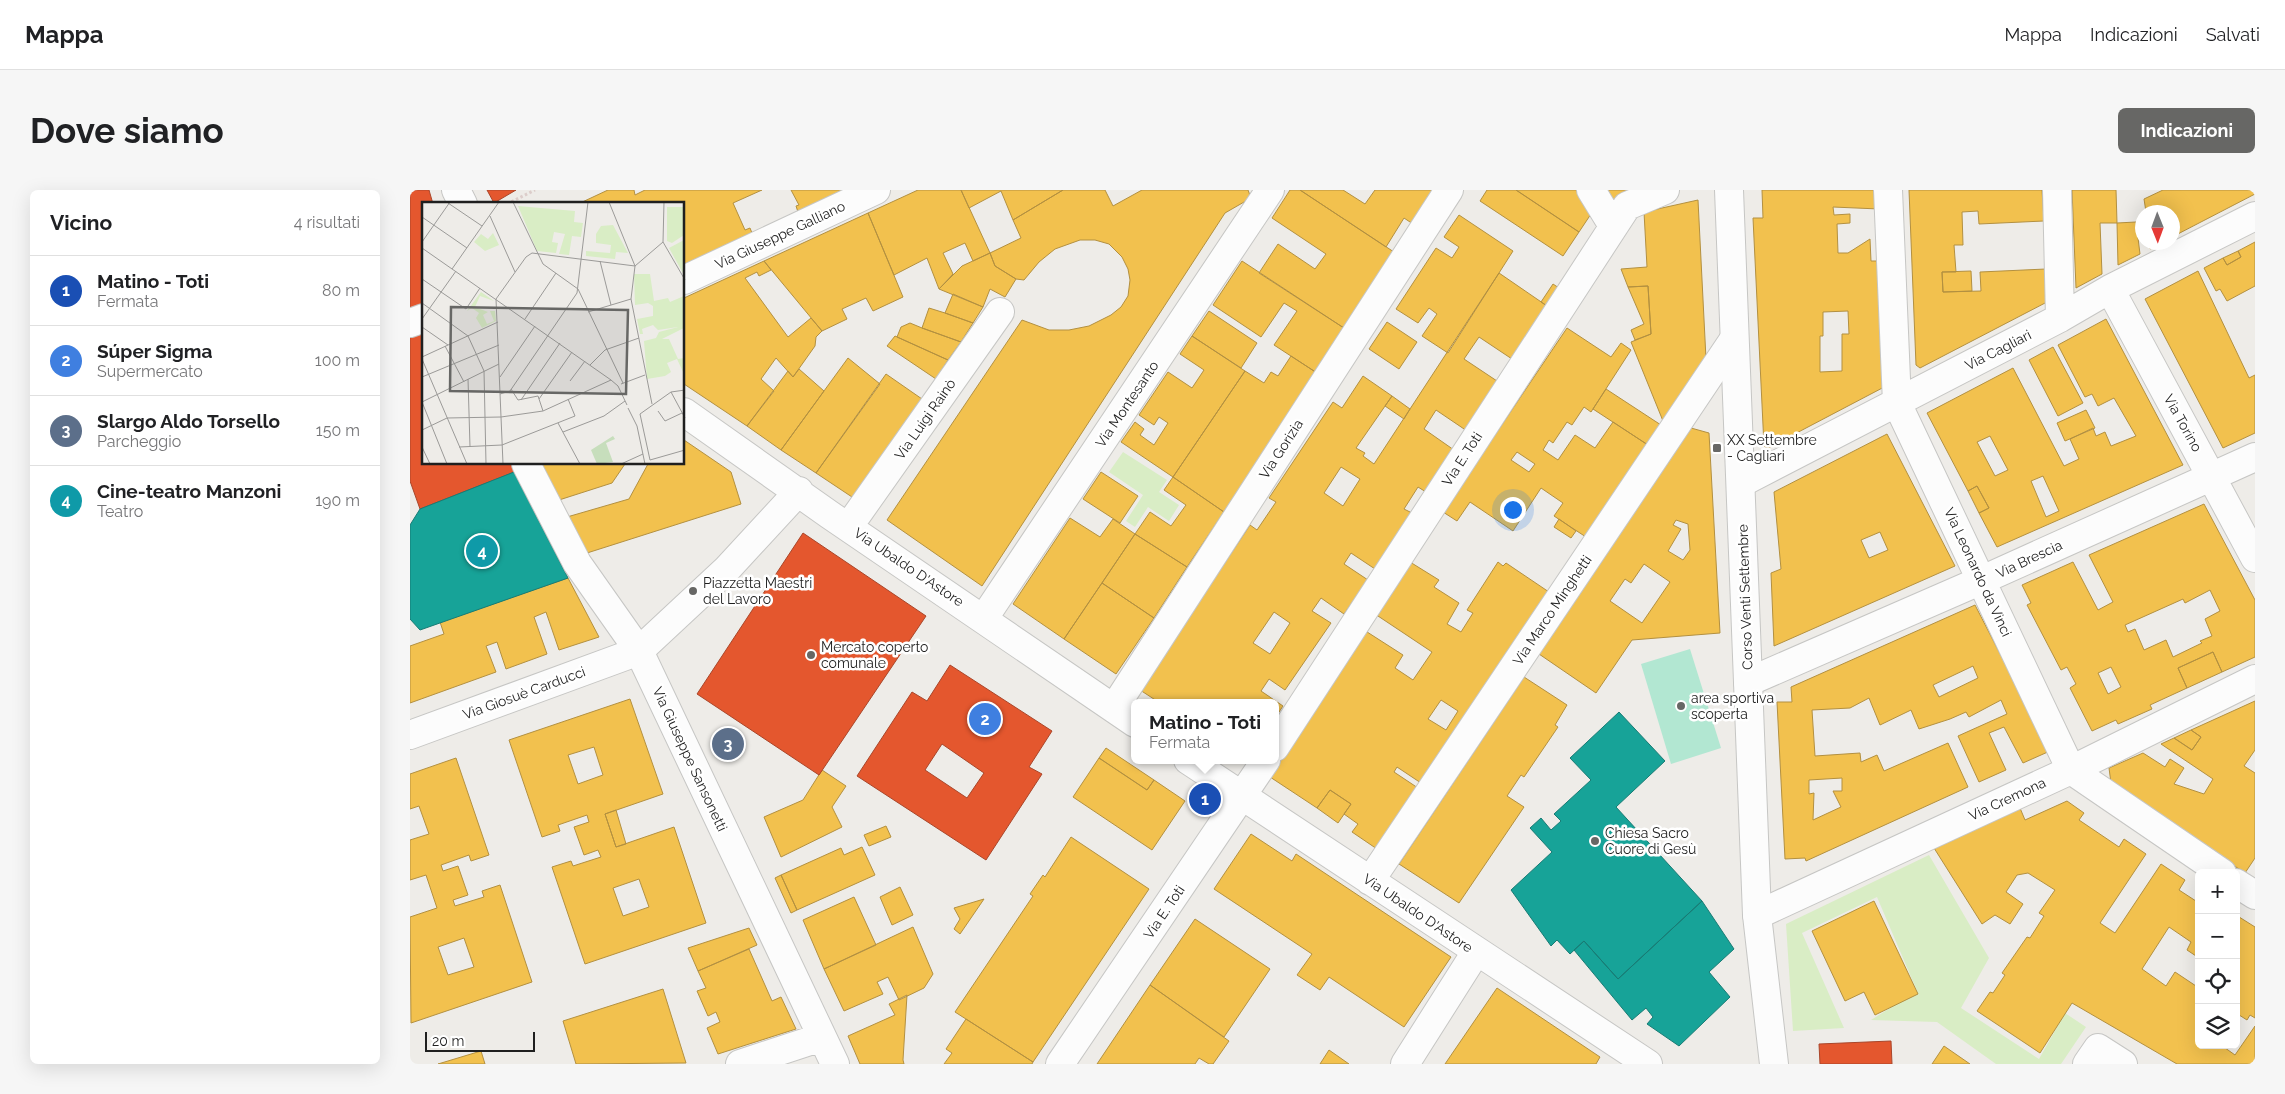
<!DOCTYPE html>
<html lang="it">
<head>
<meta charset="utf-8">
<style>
	body { margin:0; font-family:Raleway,sans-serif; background:#f6f6f6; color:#202124 }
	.controls { position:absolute; right:15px; bottom:15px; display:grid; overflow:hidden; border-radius:8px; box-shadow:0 5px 20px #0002 }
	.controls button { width:45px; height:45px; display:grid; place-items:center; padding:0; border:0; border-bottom:1px solid #e0e0e0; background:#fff; color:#202124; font:25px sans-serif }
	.compass { position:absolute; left:1725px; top:15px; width:45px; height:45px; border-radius:50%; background:#fff; box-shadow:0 5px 20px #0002; rotate:179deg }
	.scale { position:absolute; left:15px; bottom:12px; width:110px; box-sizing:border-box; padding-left:5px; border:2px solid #1f1f1f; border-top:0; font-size:14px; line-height:18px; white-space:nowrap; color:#1f1f1f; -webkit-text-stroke:4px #fff; paint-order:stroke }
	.you { position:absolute; left:1102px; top:319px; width:18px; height:18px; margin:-12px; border:4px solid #fff; border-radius:50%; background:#1a73e8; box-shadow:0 0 0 8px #1a73e833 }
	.badge { display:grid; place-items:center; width:32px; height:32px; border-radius:50%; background:#676765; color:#fff; font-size:16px; font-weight:700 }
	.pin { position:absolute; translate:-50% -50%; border:2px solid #fff; box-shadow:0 1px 5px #0006 }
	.popup { position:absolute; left:721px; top:509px; width:148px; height:65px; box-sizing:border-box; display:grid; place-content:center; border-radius:8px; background:#fff; filter:drop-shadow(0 1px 4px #0005); font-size:16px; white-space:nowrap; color:#757577 }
	.popup b { font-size:19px; color:#202124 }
	.popup::after { content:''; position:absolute; left:50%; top:100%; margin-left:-10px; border:10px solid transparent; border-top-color:#fff }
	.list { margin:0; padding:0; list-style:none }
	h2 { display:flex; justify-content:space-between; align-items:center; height:65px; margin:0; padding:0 20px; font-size:21px }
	h2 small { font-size:16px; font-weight:400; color:#757577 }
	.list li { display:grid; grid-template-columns:32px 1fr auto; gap:15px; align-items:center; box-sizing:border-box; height:70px; padding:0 20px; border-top:1px solid #e0e0e0 }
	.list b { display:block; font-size:19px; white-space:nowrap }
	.list p { margin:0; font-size:16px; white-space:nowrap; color:#757577 }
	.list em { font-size:16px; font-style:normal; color:#757577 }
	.icon { flex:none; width:28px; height:28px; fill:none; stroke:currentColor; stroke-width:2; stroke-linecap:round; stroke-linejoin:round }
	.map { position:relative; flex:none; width:1845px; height:874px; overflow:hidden; border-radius:8px }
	header { display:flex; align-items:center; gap:30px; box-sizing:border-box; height:70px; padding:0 25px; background:#fff; border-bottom:1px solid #e0e0e0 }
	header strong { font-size:24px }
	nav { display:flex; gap:28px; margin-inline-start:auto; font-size:18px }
	.intro { display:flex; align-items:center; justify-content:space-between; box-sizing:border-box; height:120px; padding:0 30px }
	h1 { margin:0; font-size:35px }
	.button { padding:12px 22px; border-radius:8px; background:#676765; color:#fff; font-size:18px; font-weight:700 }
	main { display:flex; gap:30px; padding:0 30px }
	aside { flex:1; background:#fff; border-radius:8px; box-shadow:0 5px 20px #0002 }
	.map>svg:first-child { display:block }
</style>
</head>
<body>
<header>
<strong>Mappa</strong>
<nav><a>Mappa</a><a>Indicazioni</a><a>Salvati</a></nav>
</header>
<div class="intro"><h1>Dove siamo</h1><a class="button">Indicazioni</a></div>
<main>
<aside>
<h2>Vicino<small>4 risultati</small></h2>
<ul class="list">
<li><span class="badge" style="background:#1a4fb4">1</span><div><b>Matino - Toti</b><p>Fermata</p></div><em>80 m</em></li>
<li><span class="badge" style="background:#3f7fe0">2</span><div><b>Súper Sigma</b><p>Supermercato</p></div><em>100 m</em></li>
<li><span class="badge" style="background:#5c6f8a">3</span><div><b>Slargo Aldo Torsello</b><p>Parcheggio</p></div><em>150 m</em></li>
<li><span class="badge" style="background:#0f9aa8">4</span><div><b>Cine-teatro Manzoni</b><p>Teatro</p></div><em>190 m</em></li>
</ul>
</aside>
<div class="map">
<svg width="1845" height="874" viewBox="0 0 1845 874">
	<rect width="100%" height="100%" fill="#eeece8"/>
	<path fill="#d9edc5" d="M713,262L757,290L749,302L769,315L759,331L738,317L725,337L716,331L733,305L699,282Z
		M1519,665L1579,768L1551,818L1629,869L1655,823L1676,837L1651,874H1586L1527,832L1461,830L1507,801L1467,707L1392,743L1434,838L1383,841L1376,734Z"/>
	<path fill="#b2e7d2" d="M1280,459L1311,558L1261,574L1231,474Z"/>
	<path fill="#f2c14e" stroke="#b39040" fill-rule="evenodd" d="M198,0H224L225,5L235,0H352L323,13L335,40L340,38L342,43L274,75V14H168Z
		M381,0H436L388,22L386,16L389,15Z
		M508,0H551L580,63L563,71L555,53L533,63L543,84L529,99L517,68L484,85L458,23Z
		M551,0H653L603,30L591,1L559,18Z
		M653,0H695L703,16L732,0H838L841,8L815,23L572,396L477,330L612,130L639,140H659L679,136L701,125L711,117L718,106L720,90L718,79L712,67L699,54L685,50H670L645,59L629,72L614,90L606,89L585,76L580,63L611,48L603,30Z
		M880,0H890L987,64L937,140L849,83L868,54L905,79L916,64L862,28Z
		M890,0H933L955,14L965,0H1030L1006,36L994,28L976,57Z
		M1077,0H1106L1169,42L1153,66L1070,11Z
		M1106,0H1172L1185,18L1169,42Z
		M1191,0H1233L1200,11Z
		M1352,0H1469V19L1423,17L1424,25L1440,24V33L1427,34L1428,63H1438L1460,49L1461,71H1473L1478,195L1358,258L1354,256L1343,28H1353ZM1438,121L1439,144H1432V181L1410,182V146H1413V122Z
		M1499,0H1632L1634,31L1569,34L1568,21L1552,22L1553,55H1544L1546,82H1532L1533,102L1571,101L1570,82L1636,79L1637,112L1510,178L1506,175Z
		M1662,0H1706L1707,33H1690L1692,84L1666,98Z
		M1753,0H1845V4L1762,47V22H1736L1734,9Z
		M1288,10L1296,169L1253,231L1221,152L1241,144L1238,96L1218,97L1211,79L1237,77L1234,22Z
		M458,23L493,107L463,121L456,108L432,119L437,129L412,141L354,71Z
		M1049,25L1103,61L1038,163L1012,146L1027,124L1019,118L1008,133L986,119L1026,58L1042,68L1049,57L1034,47Z
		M1726,32L1730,64L1708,75L1707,33Z
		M1740,52H1752L1740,59Z
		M1845,52V96L1817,111L1810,99L1806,101L1794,78L1813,68L1817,75L1831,67L1828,61Z
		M1828,61L1831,67L1817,75L1813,68Z
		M580,63L585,76L606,89L595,107L580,99L573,117L529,99L552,76Z
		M354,71L361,80L349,86L347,82L335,88L378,147L401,128L412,141L406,147L405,156L383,187L366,168L351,189L364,201L337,236L274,194V108Z
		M832,71L937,140L907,183L864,155L887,121L874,113L851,147L803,115Z
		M1561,81L1562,101L1533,102L1532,82Z
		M1788,81L1839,188L1845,185V243L1813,258L1735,109Z
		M1089,83L1140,118L1105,171L1069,147L1054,169L1090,193L1057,241L1026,220L1014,239L1044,260L1016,302L1008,297L994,319L1002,323L965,379L941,363L934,374L958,390L934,424L911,408L902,421L921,433L875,500L859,489L851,501L873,516L865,528V513H750L730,500L840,335L847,340L866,312L859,308L923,212L932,218L953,186L982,206L946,258L955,263L953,266L964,274ZM931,277L950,289L933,316L914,303ZM864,422L880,433L860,464L843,453Z
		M1143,94L1152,100L1140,118L1131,112Z
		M1238,96L1241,144L1225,150L1221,140L1234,134L1218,97Z
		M543,104L573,117L563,133L535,123Z
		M519,118L535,123L563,133L551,152L512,138Z
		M799,121L847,153L831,178L782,146Z
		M1696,129L1773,275L1587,357L1569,323L1579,318L1567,296L1558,301L1517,223L1603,178L1654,276L1669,269L1660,249L1683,238L1686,246L1695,242L1701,256L1726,246L1704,208L1688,216L1682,204L1675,207L1648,155ZM1580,246L1598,280L1585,286L1567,252ZM1633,286L1649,321L1636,327L1621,291Z
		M977,132L1007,152L989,179L959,159Z
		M500,133L512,138L551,152L538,170L487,147L491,137Z
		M1157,138L1201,167L1211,153L1221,160L1181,222L1174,217L1162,235L1157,232L1143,253L1139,250L1133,260L1148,270L1165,245L1185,258L1203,232L1238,255L1176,347L1144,326L1153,313L1131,298L1103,341L1060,312L1047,331L1033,322ZM1107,262L1125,274L1119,282L1101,270Z
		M485,146L538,170L526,189L477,156Z
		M782,146L835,181L763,287L711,252L725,232L734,239L730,245L744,255L758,233L749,227L744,235L729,225L758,182L782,198L794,180L770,164Z
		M1643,157L1673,213L1648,226L1619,170Z
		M881,166L907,183L814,322L763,287L835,181L854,193L861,182L868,186Z
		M438,168L470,194L406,283L371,260Z
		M389,179L414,201L371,260L337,236L378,181L383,187Z
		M476,184L512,209L445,309L406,283Z
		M1196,199L1251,235L1238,255L1183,219Z
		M982,206L1000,219L994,229L975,216Z
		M1676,220L1685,238L1655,251L1647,233Z
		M1281,238L1299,243L1310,443L1222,450L1186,503L1129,464ZM1266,330L1278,334L1280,360L1273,370L1258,361L1271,339L1263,335ZM1234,374L1260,392L1232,433L1200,411L1215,389L1221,393Z
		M1477,244L1545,376L1364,456L1361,383L1371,379L1364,302ZM1470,342L1478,360L1459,368L1451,350Z
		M274,250L321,282L331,314L177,363L157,327L219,309L238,274H274Z
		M131,274H215L202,293L149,310Z
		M691,282L728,306L710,333L673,309Z
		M763,287L814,322L777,377L725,344L740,322L761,336L776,315L754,300Z
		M1567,296L1579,318L1569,323L1558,301Z
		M1794,314L1845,410V467L1812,482L1803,462L1768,478L1777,498L1740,515L1742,519L1708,534L1706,530L1682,541L1660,498L1666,494L1657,477L1651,480L1617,415L1621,413L1612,395L1663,372L1688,420L1703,412L1679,365ZM1800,400L1810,421L1795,429L1802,446L1790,451L1792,453L1763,467L1756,450L1734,460L1725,439L1718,442L1715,435L1773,409L1775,413ZM1701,477L1711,497L1698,504L1688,483Z
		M660,328L690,347L703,329L725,344L654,449L603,414Z
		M1149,329L1166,341L1161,348L1144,337Z
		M725,344L777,377L744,428L692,393Z
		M1000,372L1029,390L1024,397L1049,413L1037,434L1051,442L1063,423L1057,420L1088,372L1093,376L1096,373L1139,402L1011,593L987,577L984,582L1008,598L967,659L942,642L948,634L934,624L941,614L920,600L907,618L857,585L954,440L993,465L985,478L1003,490L1022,462L965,424ZM1031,510L1048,521L1036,540L1018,529Z
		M158,388L189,447L149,460L136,422L124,427L137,464L96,479L87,452L76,456L86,482L0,513V456L34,444L30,432Z
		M692,393L744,428L706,484L654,449Z
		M1565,415L1640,561L1613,573L1594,537L1579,543L1596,580L1569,592L1548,546L1597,524L1591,510L1559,527L1556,522L1540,529L1509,539L1501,520L1470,535L1459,508L1440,518L1402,520L1405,566L1450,563L1451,572L1467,565L1474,581L1538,553L1558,597L1396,671L1395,668L1375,669L1367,512H1382L1381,497ZM1563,476L1568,488L1529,507L1523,495ZM1432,588V601H1423L1431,617L1403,630L1404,603L1399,604V590Z
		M1803,462L1812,482L1777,498L1768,478Z
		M1114,487L1157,515L1145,535L1148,537L1114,587L1111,585L1097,606L1114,617L1049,713L989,674Z
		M220,509L253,604L195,624L206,657L264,637L296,733L175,774L142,677L161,671L163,676L191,667L188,660L174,665L164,637L179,632L177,625L148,635L150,641L132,647L99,550ZM184,557L193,585L168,594L158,565ZM229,689L239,717L213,726L203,698Z
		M1845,511V560L1834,576L1845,583V668L1835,683L1701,593L1699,578L1733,563L1755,577L1760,569L1774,578L1764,594L1794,604L1803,589L1751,554L1764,548L1782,560L1791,547L1781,540Z
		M1781,540L1791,547L1782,560L1764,548Z
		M696,558L744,590L737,600L689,568Z
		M46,568L79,665L61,671L59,665L31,675L33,681L48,676L58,705L43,710L45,716L74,707L72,701L90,695L122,792L1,833L0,727L27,718L16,685L0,690V650L19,644L9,616L0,619V584ZM54,748L64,777L38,785L28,757Z
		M689,568L737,600L744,590L775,611L742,660L663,607Z
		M412,580L436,596L422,617L432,637L371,667L354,627L393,610Z
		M920,600L941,614L928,633L907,618Z
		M1657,611L1674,623L1669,630L1709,657L1714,649L1736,664L1690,733L1705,743L1751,674L1775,690L1769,700L1789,713V768L1777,760L1781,752L1759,737L1732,779L1756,796L1765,782L1789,798V855H1811L1825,865L1845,836V874H1767L1662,813L1630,863L1567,821L1580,802L1583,803L1595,785L1592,783L1617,747L1620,748L1634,726L1629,723L1645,700L1618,683L1607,685L1596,702L1613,714L1600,734L1585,725L1572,734L1524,658L1610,618L1615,630Z
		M206,620L216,654L206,657L195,624Z
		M476,636L481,647L459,656L454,645Z
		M841,644L882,671L886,664L1041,767L994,837L919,787L910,800L887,785L902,764L804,699Z
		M661,647L739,699L623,872L545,822L623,706L620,704L633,685L635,687Z
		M452,657L465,685L387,720L371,685L431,658L434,665Z
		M371,685L387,720L381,723L365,688Z
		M490,697L503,725L482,735L470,707Z
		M444,707L466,755L414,779L393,730Z
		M574,709L550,744L544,739L550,729L544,718Z
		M1464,711L1508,804L1465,825L1454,802L1435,811L1402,741Z
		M1826,725L1845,737V828L1840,825L1837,830L1826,823V761L1829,758L1826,757Z
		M785,729L860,779L814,847L740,795Z
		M503,737L523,784L514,798L489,810L478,787L467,792L473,804L434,821L414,779Z
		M339,738L347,755L288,781L278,758Z
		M339,759L362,811L371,807L386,839L308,864L297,838L310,832L306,822L298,826L287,801L296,798L288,781Z
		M740,795L819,851L803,874H799L789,868L785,874H687Z
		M1087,798L1190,867L1186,874H1035Z
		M253,799L276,873L166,874L153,831Z
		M497,805L493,870L494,874H450L438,846L485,825L479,814Z
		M556,829L623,872L622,874H534L542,863L536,859Z
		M1534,856L1560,874H1522Z
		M919,860L939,874H910Z
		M71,861L75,874H28Z"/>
	<path fill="#e4572e" stroke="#a9462a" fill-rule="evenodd" d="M0,0H19L23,14H14V118L0,124Z
		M77,0H106L84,13Z
		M14,142V274H107L110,280L10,319L0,291V147Z
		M393,343L516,426L409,585L287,504Z
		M540,475L642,541L619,577L632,584L576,670L447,586L502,502L517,511ZM532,554L574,583L557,608L515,580Z
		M1481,851L1482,874H1410L1409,854Z"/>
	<path fill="#17a398" stroke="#197b74" d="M104,282L158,388L10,440L0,429V335L10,319Z
		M1209,522L1255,571L1206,617L1292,711L1208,789L1174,751L1160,764L1147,750L1141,756L1101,700L1142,662L1120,638L1131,628L1141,640L1151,631L1144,624L1181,590L1160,568Z
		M1292,711L1324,759L1299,782L1320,807L1269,856L1237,834L1243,827L1236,818L1222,830L1164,760L1174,751L1208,789Z"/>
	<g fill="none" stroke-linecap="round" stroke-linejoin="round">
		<g stroke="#c6c6c4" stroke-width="30">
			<path id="minor" d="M46,0L53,14
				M1181,0L1203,36
				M1478,0L1487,213L1661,580L1812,683
				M1647,0L1650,128
				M274,90L466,0
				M1700,99L1845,368
				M0,133L14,128
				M274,222L420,325L725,533
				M116,274L167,373L229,461L425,874
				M1331,293L1650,128L1700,99L1845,26
				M439,336L590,122
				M574,428L860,0
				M1338,492L1572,390L1845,267
				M704,518L1039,0
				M0,545L229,461L317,379L389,301
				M865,557L1217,16L1255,0
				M778,570L1238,874
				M960,691L1324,149
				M1826,693L1845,705
				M1347,725L1661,580L1845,489
				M330,874L412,847
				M650,874L856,570
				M995,874L1066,762
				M1677,874L1688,858L1713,874"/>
		</g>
		<g stroke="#c6c6c4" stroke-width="30">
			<path id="tertiary" d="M1319,0L1347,725L1364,874"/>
		</g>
		<path stroke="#dccdca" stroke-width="3" stroke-dasharray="2.5 2.5" stroke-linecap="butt" d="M97,14L125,0"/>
		<use href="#minor" stroke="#fcfcfc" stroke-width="28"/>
		<use href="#tertiary" stroke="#fcfcfc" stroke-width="28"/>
	</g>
	<g fill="#676765" stroke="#fff" stroke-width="2">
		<rect x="1302" y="253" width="10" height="10" rx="2.5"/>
		<circle cx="283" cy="401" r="5"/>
		<circle cx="401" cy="465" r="5"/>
		<circle cx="1271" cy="516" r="5"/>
		<circle cx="1185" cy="651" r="5"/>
	</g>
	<g text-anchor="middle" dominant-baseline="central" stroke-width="5" stroke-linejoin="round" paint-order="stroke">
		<g font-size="14" fill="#1f1f1f" stroke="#fff">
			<text transform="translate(370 45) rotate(-25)">Via Giuseppe Galliano</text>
			<text transform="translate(1588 160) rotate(-27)">Via Cagliari</text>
			<text transform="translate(717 214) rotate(-56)">Via Montesanto</text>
			<text transform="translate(515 229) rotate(-55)">Via Luigi Rainò</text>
			<text transform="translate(1773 233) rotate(61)">Via Torino</text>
			<text transform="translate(871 259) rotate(-57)">Via Gorizia</text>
			<text transform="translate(1052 269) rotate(-57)">Via E. Toti</text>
			<text transform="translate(1619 369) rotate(-25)">Via Brescia</text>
			<text transform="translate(499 377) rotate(34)">Via Ubaldo D'Astore</text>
			<text transform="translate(1568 382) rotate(65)">Via Leonardo da Vinci</text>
			<text transform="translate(1335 407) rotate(-92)">Corso Venti Settembre</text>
			<text transform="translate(1142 420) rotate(-56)">Via Marco Minghetti</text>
			<text transform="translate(114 503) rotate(-20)">Via Giosuè Carducci</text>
			<text transform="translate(280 569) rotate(65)">Via Giuseppe Sansonetti</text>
			<text transform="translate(1597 609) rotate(-25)">Via Cremona</text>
			<text transform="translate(754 722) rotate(-56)">Via E. Toti</text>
			<text transform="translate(1008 723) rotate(34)">Via Ubaldo D'Astore</text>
		</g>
		<g font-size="14" fill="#1f1f1f" stroke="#fff" text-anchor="start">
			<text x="1317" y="250">XX Settembre<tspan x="1317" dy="16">- Cagliari</tspan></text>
			<text x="293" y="393">Piazzetta Maestri<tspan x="293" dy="16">del Lavoro</tspan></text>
			<text x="411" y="457">Mercato coperto<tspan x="411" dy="16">comunale</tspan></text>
			<text x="1281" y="508">area sportiva<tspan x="1281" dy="16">scoperta</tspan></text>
			<text x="1195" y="643">Chiesa Sacro<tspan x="1195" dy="16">Cuore di Gesù</tspan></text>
		</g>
	</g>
	<g transform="translate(12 12)">
		<rect width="262" height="262" fill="#eeece8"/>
		<path d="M96,4L153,9L152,20L161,21L159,35L150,34L147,53L137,52L143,32L132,30L130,40L136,41L134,51L115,49ZM245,5H262V33L250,41L245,39ZM191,23L206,51L194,50L193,57L164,54V49L188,51L189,43L174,41V32L179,24ZM71,31L77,43L63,49L52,40L59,32L66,37ZM262,38V73L247,46ZM212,72H228L232,99L246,96L248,100L262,94V126L240,137H247L256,157L262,156V172L255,157L245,161L249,170L243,174L225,177L222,139L234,136L237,130L256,125L236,128L231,123L220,127L221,132H218L215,117L231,114V104L226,101L213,103ZM59,90L72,99L58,94L53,105L66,110L61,113L65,122L72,119L68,109H73L74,119L60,126L54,116L57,111L50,106L45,109Z" fill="#d9edc5"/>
		<path d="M191,234L193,237L184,241L191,260L175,262L169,248Z" fill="#c7debc"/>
		<path fill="none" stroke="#9b9a98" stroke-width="1" d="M91,0L121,62L156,87L201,181M187,0L213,64L209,97L230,202M242,0L241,40L263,78M26,1L60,24M68,14L93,70M0,15L45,46M0,40L28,0M0,46L189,178L196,184L205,203M178,59L189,103M30,67L77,0M0,77L44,107L58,86M74,97L104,55L110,51L213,64L241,40M74,97L81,262M0,101L46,134L62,169L64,262M166,110L209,97M0,117L34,69M103,117L134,71M0,125L26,143M23,144L42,180M0,155L76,120M0,157L45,262M168,163L183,148L217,136M0,175L77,143M78,175L113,124M46,177L48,245M148,179L163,159M199,182L223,173M89,187L96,198L116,194L121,209M249,190L263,216M78,192L88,189L155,91L166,0M117,197L150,150M99,198L138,141M0,200L77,162M0,200L25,262M206,206L215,224L223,262M236,209L243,219L260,211M218,212L228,258L263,248M218,212L249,190L263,188M136,221L158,262M0,228L25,216L79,215L121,209L189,178M141,230L182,214L203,199M0,245L8,262M37,245L80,243L153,214L146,197M199,262L221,252"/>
		<path fill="#676765" fill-opacity="0.15" stroke="#676765" stroke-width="2.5" d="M29,105L206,108L204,192L28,189Z"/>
		<rect width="262" height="262" fill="none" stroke="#1f1f1f" stroke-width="2.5"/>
	</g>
</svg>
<div class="controls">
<button>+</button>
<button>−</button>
<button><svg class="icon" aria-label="locate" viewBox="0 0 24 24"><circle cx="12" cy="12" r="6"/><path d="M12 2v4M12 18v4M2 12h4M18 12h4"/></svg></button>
<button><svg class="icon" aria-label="layers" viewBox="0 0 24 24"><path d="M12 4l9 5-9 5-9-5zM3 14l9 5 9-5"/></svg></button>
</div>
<svg class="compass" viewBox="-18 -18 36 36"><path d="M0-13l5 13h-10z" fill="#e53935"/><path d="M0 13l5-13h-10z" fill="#757577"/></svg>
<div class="scale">20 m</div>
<div class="you"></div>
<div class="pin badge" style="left:795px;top:609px;background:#1a4fb4">1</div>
<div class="popup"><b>Matino - Toti</b>Fermata</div>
<div class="pin badge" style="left:575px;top:529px;background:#3f7fe0">2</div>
<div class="pin badge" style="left:318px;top:554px;background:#5c6f8a">3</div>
<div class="pin badge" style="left:72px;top:361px;background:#0f9aa8">4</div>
</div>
</main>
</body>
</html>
